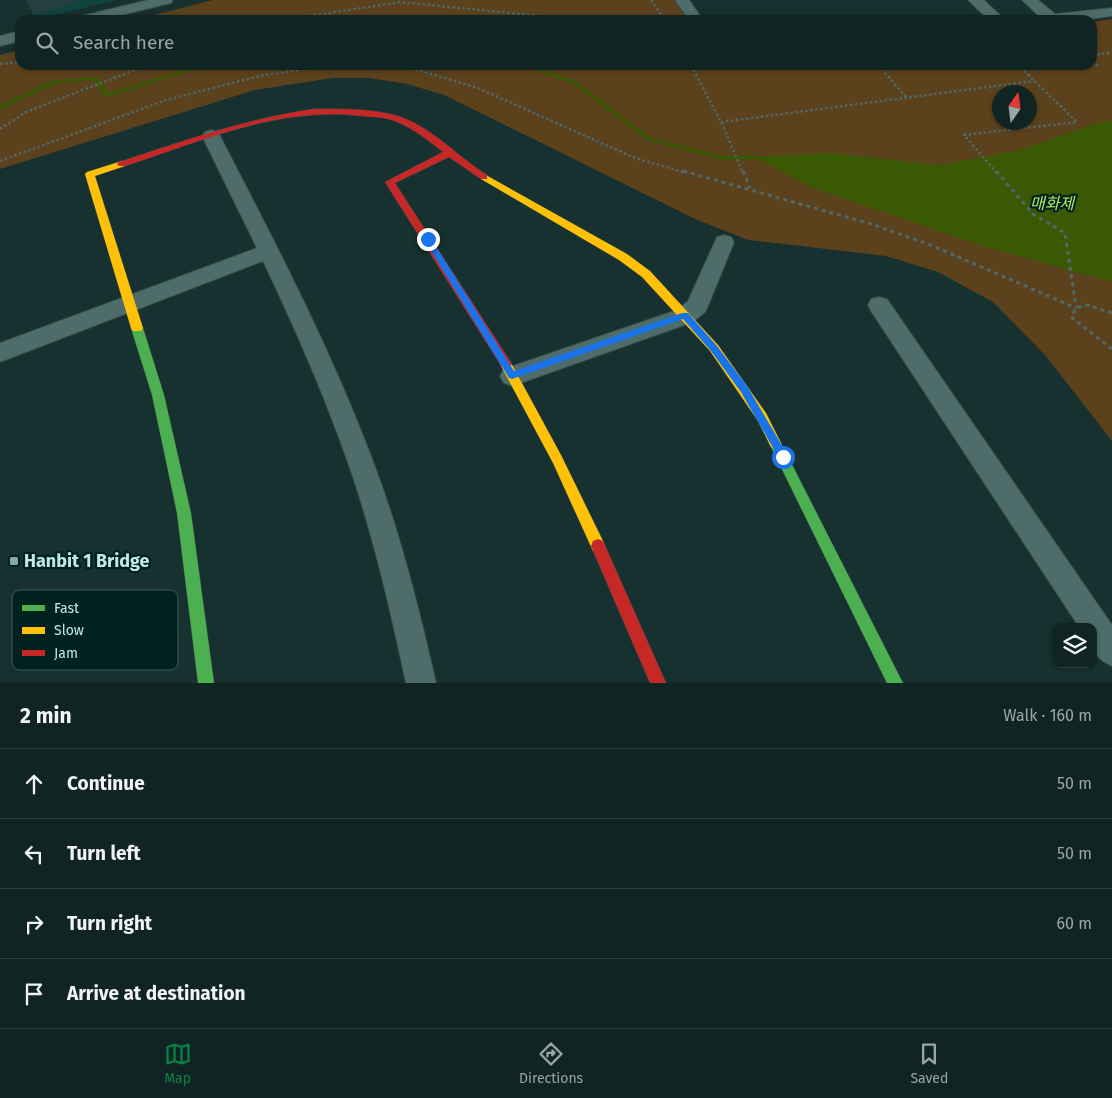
<!DOCTYPE html>
<html lang="en">
<head>
<meta charset="utf-8">
<style>
	body { margin:0; font-family:"Fira Sans","Noto Sans KR",sans-serif; background:#192d2b; color:#f1f3f6 }
	.controls { position:absolute; right:15px; bottom:15px; display:grid; overflow:hidden; border-radius:10px; box-shadow:0 1px 4px #0004 }
	.controls button { width:45px; height:45px; display:grid; place-items:center; padding:0; border:0; border-bottom:1px solid #304241; background:#102523; color:#f1f3f6; font:25px sans-serif }
	.compass { position:absolute; left:992px; top:85px; width:45px; height:45px; border-radius:50%; background:#102523; box-shadow:0 1px 4px #0004; rotate:14deg }
	.stop { position:absolute; width:15px; height:15px; margin:-11px; border:4px solid #1a73e8; border-radius:50%; background:#fff }
	.stop.end { background:#1a73e8; border-color:#fff; box-shadow:0 1px 5px #0008 }
	.list { margin:0; padding:0; list-style:none }
	h2 { display:flex; justify-content:space-between; align-items:center; height:65px; margin:0; padding:0 20px; font-size:21px }
	h2 small { font-size:16px; font-weight:400; color:#9ca5a6 }
	.list li { display:grid; grid-template-columns:32px 1fr auto; gap:15px; align-items:center; box-sizing:border-box; height:70px; padding:0 20px; border-top:1px solid #304241 }
	.list b { display:block; font-size:19px; white-space:nowrap }
	.list em { font-size:16px; font-style:normal; color:#9ca5a6 }
	.icon { flex:none; width:28px; height:28px; fill:none; stroke:currentColor; stroke-width:2; stroke-linecap:round; stroke-linejoin:round }
	.map { position:relative; flex:none; width:1112px; height:683px; overflow:hidden }
	.search { position:absolute; background:#102523; box-shadow:0 1px 4px #0004; left:15px; right:15px; top:15px; height:55px; display:flex; align-items:center; gap:12px; box-sizing:border-box; padding:0 18px; border-radius:15px; color:#9ca5a6; font-size:19px }
	.sheet { height:345px; background:#102523 }
	nav { display:flex; justify-content:space-around; align-items:center; box-sizing:border-box; height:70px; border-top:1px solid #304241; background:#102523; font-size:14px; color:#9ca5a6 }
	nav a { display:grid; justify-items:center; gap:2px }
	nav .on { color:#0b8043 }
	.map>svg:first-child { display:block }
</style>
</head>
<body>
<div class="map">
<svg width="1112" height="683" viewBox="0 0 1112 683">
	<rect width="100%" height="100%" fill="#16312f"/>
	<path fill="#0f4440" d="M29,0H116L34,20Z"/>
	<path fill="#5b411c" fill-rule="evenodd" d="M213,0H677L689,20H134Z
		M1112,19V441L1045,355L993,302L938,272L886,256L748,240L695,219L444,95L407,84L369,78H333L255,90L0,169V55L20,50V65H1092V22ZM1000,92H1030V122H1000Z"/>
	<path fill="#3b5804" d="M1112,121V282L989,248L813,188L754,157L829,153L940,165L1020,150L1097,123Z"/>
	<g fill="none" stroke-linecap="round" stroke-linejoin="round">
		<path fill="#3b5804" fill-rule="evenodd" d="M211,65H224L221,67L190,71L107,97L105,96L93,80L57,83L0,109V105L54,80L96,77L108,93L187,69Z
			M504,65H518L536,67L577,82L651,138L723,156L754,155L757,157L754,159L723,160L647,140L573,84L535,70L507,67Z"/>
		<g stroke="#354b49" stroke-width="2">
			<path id="street" d="M148,0H173L171,3L101,20H76L78,17Z
				M675,0H689L703,20H689Z
				M968,0H984L1005,20H989Z
				M1022,0H1038L1055,14L1112,8V16L1082,20H1038L1040,17Z
				M20,31V41L0,46V36Z
				M211,130L217,132L220,136C277,246 334,355 377,472C402,540 420,612 436,683H406C391,613 375,543 352,474C327,401 296,330 263,261L0,362V343L257,248L202,136L205,132Z
				M724,235L731,237L734,242L708,306L705,312L693,322L512,386L504,383L500,376L504,369L677,310L688,301L717,237Z
				M879,297L887,299L1112,625V666C1091,657 1093,647 1093,627H1079L871,311L868,305L871,299Z"/>
		</g>
		<g stroke="#354b49" stroke-width="1">
			<path id="fast" d="M137,324L141,325L143,328L164,395L191,513L214,683H198L177,513L152,395L131,328L133,325Z
				M775,437L779,439L903,683H887L769,443L771,439Z"/>
		</g>
		<g stroke="#354b49" stroke-width="1">
			<path id="slow" d="M122,161L125,162V166L95,176L143,328L141,331H133L131,328L85,174L87,172Z
				M484,174L627,254L650,271L718,345L766,413L781,443L779,447L775,449L771,447L758,421L710,351L642,277L619,260L481,179L479,177Z
				M506,359L510,361L561,455L603,541L605,546L603,551L598,553L593,551L553,463L500,364L502,361Z"/>
		</g>
		<g stroke="#354b49" stroke-width="1">
			<path id="jam" d="M313,109C341,109 374,108 401,117C434,129 458,157 487,175V179H481L449,157L395,183L510,361L512,364L510,367H502L385,182L443,152C429,141 413,128 395,121C385,117 373,117 362,116C280,106 201,141 125,166H119L117,164L119,162C183,141 245,119 313,109Z
				M598,539L603,541L666,683H650L591,546L593,541Z"/>
		</g>
		<path stroke="#506867" stroke-width="2.5" stroke-dasharray="2.5 2.5" stroke-linecap="butt" d="M651,0L665,20
			M284,20L401,2L580,20
			M1092,55L1112,53
			M1092,61L1099,67
			M0,64L20,62
			M401,65L478,88L635,158L687,173
			M691,65L723,126L743,173
			M878,65L906,97
			M721,122L1034,81
			M0,129L28,111L148,65
			M0,161L166,100L264,75L335,65
			M997,173L964,135L1077,122L1018,65"/>
		<path stroke="#506867" stroke-width="3" stroke-dasharray="4 4" stroke-linecap="butt" d="M683,171L868,223L933,246L1076,308
			M743,171L750,188
			M996,171L1033,214L1065,233L1076,308
			M1112,313L1087,305L1076,308L1071,317L1112,349"/>
		<use href="#street" fill="#4e6c6a" fill-rule="evenodd"/>
		<use href="#fast" fill="#4caf50" fill-rule="evenodd"/>
		<use href="#slow" fill="#ffc107" fill-rule="evenodd"/>
		<use href="#jam" fill="#c62828" fill-rule="evenodd"/>
	</g>
	<path fill="#243f3e" d="M25,0H83L35,15Z"/>
	<path fill="#1a73e8" d="M425,237H430L514,371L682,313H688L717,346L747,386L787,454V460H780L741,392L711,351L683,319L512,379L509,378L425,241Z"/>
	<rect fill="#85a9a5" stroke="#00221f" stroke-width="2" x="9" y="556" width="10" height="10" rx="2.5"/>
	<g text-anchor="middle" dominant-baseline="central" stroke-width="4.5" stroke-linejoin="round" paint-order="stroke">
		<g font-size="16" font-style="italic" fill="#b3e860" stroke="#00221f">
			<text x="1052" y="203">매화제</text>
		</g>
		<g font-size="18" font-weight="bold" fill="#c1e9e4" stroke="#00221f" text-anchor="start">
			<text x="24" y="561">Hanbit 1 Bridge</text>
		</g>
	</g>
	<rect x="12" y="590" width="166" height="80" rx="8" fill="#00221f" stroke="#3a5e5a" stroke-width="1"/>
	<rect x="22" y="605" width="23" height="6" fill="#4caf50"/>
	<rect x="22" y="627" width="23" height="7" fill="#ffc107"/>
	<rect x="22" y="650" width="23" height="6" fill="#c62828"/>
	<g font-size="14" fill="#c1e9e4">
		<text x="54" y="613">Fast</text>
		<text x="54" y="635">Slow</text>
		<text x="54" y="658">Jam</text>
	</g>
</svg>
<div class="controls">
<button><svg class="icon" aria-label="layers" viewBox="0 0 24 24"><path d="M12 4l9 5-9 5-9-5zM3 14l9 5 9-5"/></svg></button>
</div>
<svg class="compass" viewBox="-18 -18 36 36"><path d="M0-13l5 13h-10z" fill="#e53935"/><path d="M0 13l5-13h-10z" fill="#9ca5a6"/></svg>
<div class="stop" style="left:783px;top:457px"></div>
<div class="stop end" style="left:428px;top:239px"></div>
<div class="search"><svg class="icon" aria-label="search" viewBox="0 0 24 24"><circle cx="10" cy="10" r="6"/><path d="M15 15l6 6"/></svg>Search here</div>
</div>
<section class="sheet">
<h2>2 min<small>Walk · 160 m</small></h2>
<ul class="list">
<li><svg class="icon" aria-label="ahead" viewBox="0 0 24 24"><path d="M12 20V5M6 11l6-6 6 6"/></svg><div><b>Continue</b></div><em>50 m</em></li>
<li><svg class="icon" aria-label="left" viewBox="0 0 24 24"><path d="M17 20v-9H6M10 6l-5 5 5 5"/></svg><div><b>Turn left</b></div><em>50 m</em></li>
<li><svg class="icon" aria-label="right" viewBox="0 0 24 24"><path d="M7 20v-9h11M14 6l5 5-5 5"/></svg><div><b>Turn right</b></div><em>60 m</em></li>
<li><svg class="icon" aria-label="arrive" viewBox="0 0 24 24"><path d="M6 21V4h12l-3 4 3 4H6"/></svg><div><b>Arrive at destination</b></div></li>
</ul>
</section>
<nav>
<a class="on"><svg class="icon" aria-label="map" viewBox="0 0 24 24"><path d="M3 6l6-2 6 2 6-2v14l-6 2-6-2-6 2zM9 4v14M15 6v14"/></svg>Map</a>
<a><svg class="icon" aria-label="directions" viewBox="0 0 24 24"><path d="M12 3l9 9-9 9-9-9zM9 14v-3h6M13 9l2 2-2 2"/></svg>Directions</a>
<a><svg class="icon" aria-label="saved" viewBox="0 0 24 24"><path d="M7 4h10v16l-5-4-5 4z"/></svg>Saved</a>
</nav>
</body>
</html>
